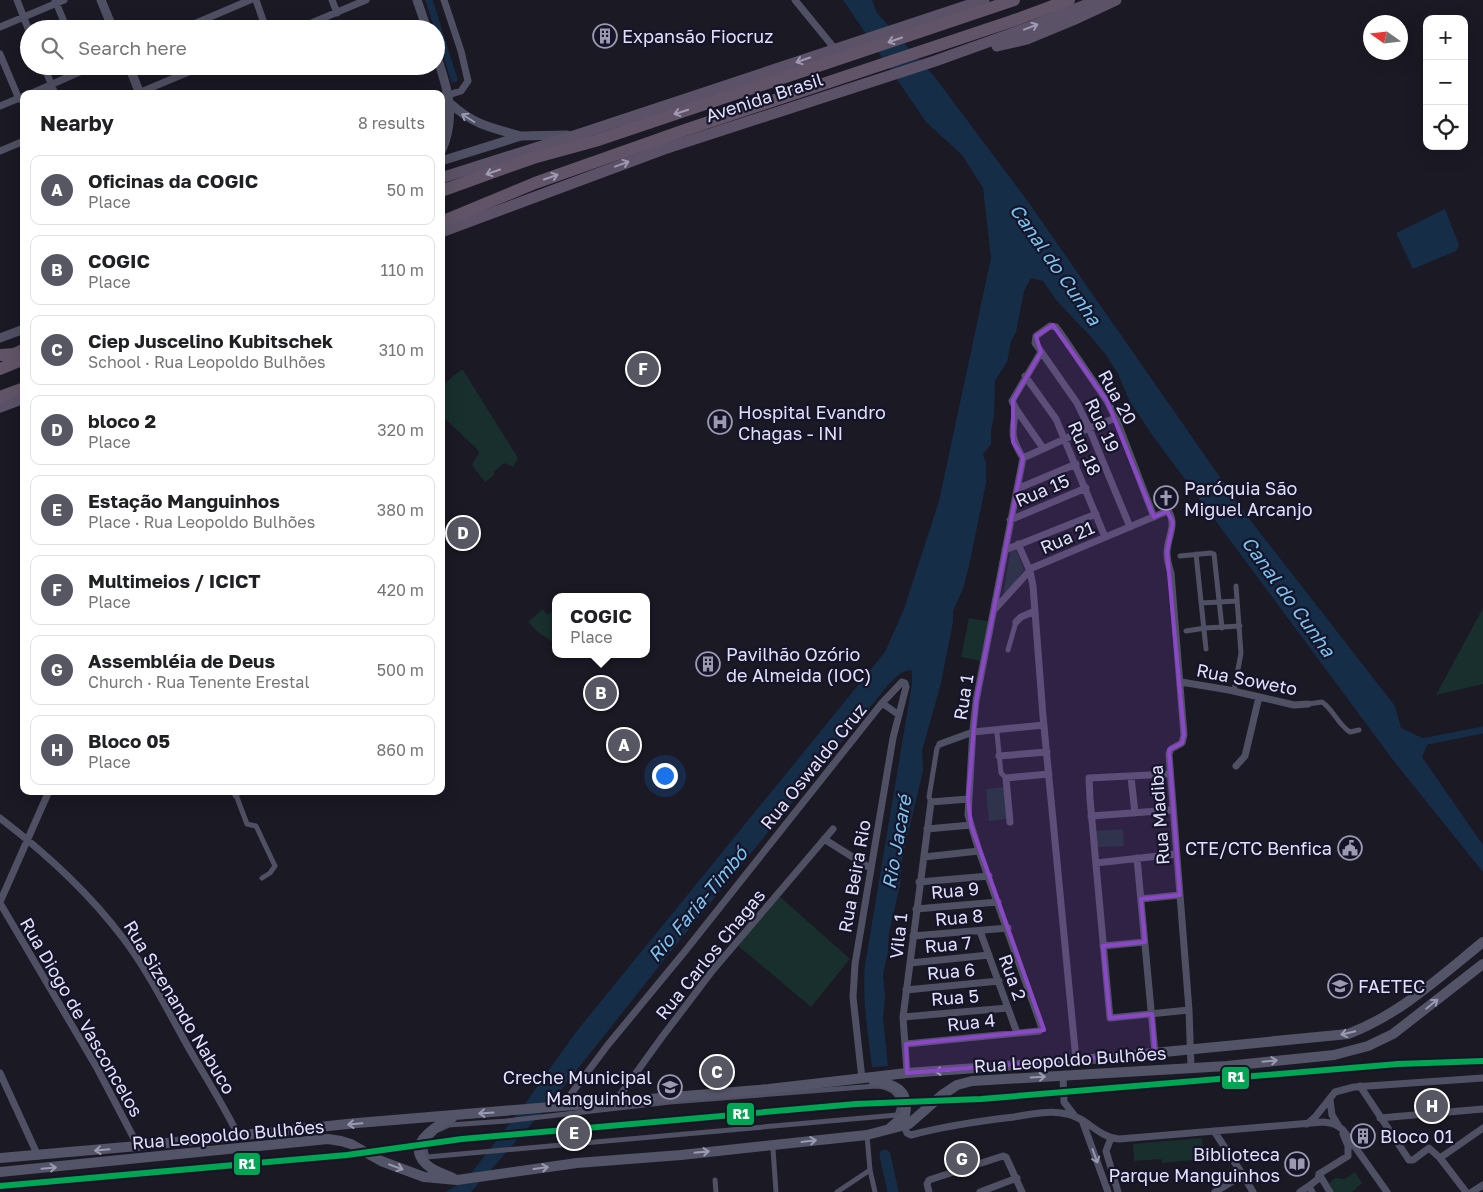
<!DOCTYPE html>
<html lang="en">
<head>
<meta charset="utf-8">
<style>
	body { margin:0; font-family:"Golos Text",sans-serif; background:#f6f6f6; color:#202124 }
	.controls { position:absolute; right:15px; top:15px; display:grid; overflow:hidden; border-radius:10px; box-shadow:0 5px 20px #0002 }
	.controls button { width:45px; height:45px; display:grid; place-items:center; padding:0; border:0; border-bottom:1px solid #e0e0e0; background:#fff; color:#202124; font:25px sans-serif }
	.compass { position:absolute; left:1363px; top:15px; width:45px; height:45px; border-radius:50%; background:#fff; box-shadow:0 5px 20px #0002; rotate:284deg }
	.you { position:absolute; left:664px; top:775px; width:18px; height:18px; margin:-12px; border:4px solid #fff; border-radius:50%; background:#1a73e8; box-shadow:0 0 0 8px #1a73e833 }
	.badge { display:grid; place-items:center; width:32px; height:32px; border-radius:50%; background:#575763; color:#fff; font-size:16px; font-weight:700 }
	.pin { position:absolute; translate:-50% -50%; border:2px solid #fff; box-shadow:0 1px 5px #0006 }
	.popup { position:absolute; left:552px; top:593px; width:98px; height:65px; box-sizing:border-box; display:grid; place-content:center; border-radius:10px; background:#fff; filter:drop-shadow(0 1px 4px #0005); font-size:16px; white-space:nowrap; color:#757577 }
	.popup b { font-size:19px; color:#202124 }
	.popup::after { content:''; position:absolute; left:50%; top:100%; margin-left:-10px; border:10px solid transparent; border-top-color:#fff }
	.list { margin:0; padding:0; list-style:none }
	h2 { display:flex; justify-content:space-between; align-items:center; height:65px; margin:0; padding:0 20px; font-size:21px }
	h2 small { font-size:16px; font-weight:400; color:#757577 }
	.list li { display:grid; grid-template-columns:32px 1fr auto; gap:15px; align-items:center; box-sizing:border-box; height:70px; margin:0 10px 10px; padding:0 10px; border:1px solid #e0e0e0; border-radius:10px }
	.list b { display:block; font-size:19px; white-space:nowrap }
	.list p { margin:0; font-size:16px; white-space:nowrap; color:#757577 }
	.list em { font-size:16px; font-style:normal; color:#757577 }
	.icon { flex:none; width:28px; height:28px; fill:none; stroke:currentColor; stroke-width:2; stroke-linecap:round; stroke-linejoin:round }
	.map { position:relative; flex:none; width:1483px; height:1192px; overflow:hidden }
	.search { position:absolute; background:#fff; box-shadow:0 5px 20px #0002; left:20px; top:20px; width:425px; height:55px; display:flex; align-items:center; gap:12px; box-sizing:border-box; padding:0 18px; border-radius:28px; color:#757577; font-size:19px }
	.panel { position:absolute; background:#fff; box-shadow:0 5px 20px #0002; left:20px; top:90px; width:425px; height:705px; border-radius:10px }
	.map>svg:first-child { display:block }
</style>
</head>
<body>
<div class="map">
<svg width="1483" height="1192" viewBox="0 0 1483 1192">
	<rect width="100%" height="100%" fill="#1a1924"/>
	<path fill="#182f2e" d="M461,370H463L518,458L513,467L504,463L494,472V475L485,482L472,465L479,453L478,450L441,415V386Z
		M1012,550H1016L1024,570L1005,595L1003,596L1010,553Z
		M1483,608V684L1436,695Z
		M543,609L547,615L556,609V644L539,633L528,622Z
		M969,618L988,621L980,661L961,657Z
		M1004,787L1007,819L989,821L986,789Z
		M1123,829L1124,846L1096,847L1095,831Z
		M777,894L850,959L811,1007L736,944Z
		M1202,1138L1204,1159L1162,1163L1161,1159L1134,1161L1133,1144Z
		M1355,1172L1362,1183L1352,1192H1334L1329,1183L1335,1178L1345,1179Z"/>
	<path fill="#162d48" d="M843,0H872L877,13L934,76L1029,203L1247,516L1395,706L1401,728L1429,741L1422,757L1483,845V872L1393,760L1155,439L1130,402L1118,374L1106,355L1092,338L1057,301L1043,281L1031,278L1024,291L1016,332L1011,341L1007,362L995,381L994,415L991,431V444L983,454L986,463V483L969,566L963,589L953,611V622L941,683L922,751L923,771L902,859L900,885L889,933L888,952L883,975L885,997L883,1018L888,1066L872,1067C868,1033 862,1000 865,965L912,684V671C902,668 895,679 888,685L672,950L557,1095L471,1192H445L465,1181L527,1101L576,1032L885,652L904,609L939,501L991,258L983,188L962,155L926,122Z
		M1445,209L1459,245L1456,251L1413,269L1396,233Z"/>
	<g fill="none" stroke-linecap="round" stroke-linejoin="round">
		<path stroke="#162d48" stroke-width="7" d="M429,0L454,79
			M1422,742L1483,730"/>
		<path stroke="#162d48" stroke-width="11" d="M885,1155L893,1192"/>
		<path stroke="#505064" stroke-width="5" d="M1196,554L1206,649
			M1180,556L1211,553L1214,554L1222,628
			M1201,603L1237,601
			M1186,631L1205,628L1240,626
			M1008,650L1016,622
			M1234,691L1241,653L1236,586
			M1308,704L1322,702C1334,710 1338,725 1350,732L1359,730
			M999,729L997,733L1001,773L1006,778
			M236,795L247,824L256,826L275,866L270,873L262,878
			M931,802L929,797L937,748L940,744
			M876,1086C893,1087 905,1097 897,1115L427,1157L425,1150L428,1139L436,1131L449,1125L506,1121L670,1102Z
			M867,1135L870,1170L875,1192
			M773,1149L776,1192
			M715,1180L716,1192
			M837,1192L870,1170"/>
		<path stroke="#505064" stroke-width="7" d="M17,0L29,31
			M55,0L67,29
			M256,0L266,29
			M332,0L337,13
			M444,0L461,51L468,81L461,91L448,95
			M795,0L835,49
			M0,27L64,0
			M182,29L250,0
			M297,29L366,0
			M0,54L19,99
			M44,66L55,94
			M30,94L93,66
			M136,94L203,66
			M0,106L24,96
			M0,151L24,141
			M1041,352L1012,401L1016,409L1043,448
			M1025,376L1056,419L1105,537
			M1016,409C1012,432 1010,437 1023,458
			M1017,489L1076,464
			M1010,520L1086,488
			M1130,527L1089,428L1077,403L1035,343L1036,336L1050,326L1056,327L1059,331L1107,401L1116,418L1154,517
			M1018,544L1030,571L1033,586L1043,716L1076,1060
			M1005,550L1096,514
			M994,610L1032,568L1165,512H1169C1177,526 1167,538 1167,553C1167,560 1169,567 1171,573L1184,735L1182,743L1171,749L1169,754L1189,1010L1191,1067
			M1016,622L1021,617L1035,611
			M1181,682L1229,690L1294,705L1308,704
			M882,703L899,715
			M940,744L973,732L1044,725
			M999,756L1047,752
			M1236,766L1245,756L1259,697
			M1170,774L1089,778L1090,799L1110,1018L1189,1010
			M1131,777L1135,813
			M236,795L237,791
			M1091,816L1172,810
			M0,818C43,851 90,894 123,938C148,971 167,1009 187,1045C204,1075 223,1104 238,1135
			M1010,822L1006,778L1049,774
			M927,829L971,825
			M824,839L870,868
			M924,857L979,851
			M1137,858L1155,1053
			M1096,863L1176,854
			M919,882L989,876
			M1141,899L1180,895
			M0,902L49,791
			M0,903L97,1068L138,1146
			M916,909L998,902
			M980,931L1017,1033
			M913,936L1008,928
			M1103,946L1145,942
			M910,963L989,955
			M906,990L999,981
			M903,1017L1008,1008
			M906,1044L1039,1031L1042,1028L979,851L968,815L973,729L976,701L1023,458L1089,428L1116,418
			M0,1073L38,1156
			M907,1073L903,1017L931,802L968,799
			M1063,1076L1064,1102L1074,1115
			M1360,1086L1409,1160H1413L1429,1148L1440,1158
			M1330,1100L1332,1115L1338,1125
			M615,1102L662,1037L713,970L833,829
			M562,1106L607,1046L686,950L882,703L902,682L905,683L906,687L893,738L855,964L853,997L862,1079
			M1380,1118L1483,1109
			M1082,1120L1108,1192
			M1307,1124L1316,1116L1335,1092L1354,1087L1483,1078
			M904,1126L907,1133L911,1135C945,1126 979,1121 1014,1117C1031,1114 1050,1110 1067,1114C1086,1117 1099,1138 1119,1139L1323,1122C1332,1123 1337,1124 1343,1130L1387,1192
			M1214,1131L1243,1175L1215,1192
			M1111,1138L1106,1151L1118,1192
			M1319,1174L1348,1156V1146L1343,1134
			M1243,1175L1253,1192
			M1309,1186L1318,1179L1319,1174L1330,1192
			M929,1192L927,1184L929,1180L1003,1156L1006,1157L1022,1192
			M980,1192L1017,1178
			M1300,1192L1309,1186L1312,1192
			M1466,1192L1440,1158L1483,1128
			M1472,1192L1483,1185"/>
		<path stroke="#505064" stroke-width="9" d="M101,0L113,29
			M417,0L427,29
			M436,54C448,89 457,117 441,152
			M129,66L140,94
			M451,104C474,125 492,128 521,136
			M441,161L521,136L567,135
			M0,338L24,329"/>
		<path stroke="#545469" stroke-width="10" d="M873,1080C895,1085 910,1089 905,1115L890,1128
			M453,1117C434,1127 401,1147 431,1168C438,1172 446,1175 453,1178
			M0,1158L138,1146L357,1123L769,1089L907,1073L1061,1062L1348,1034C1399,1015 1441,976 1483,942
			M0,1172L328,1139L341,1141L351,1144L381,1161L424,1177L457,1180L577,1163L681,1155L867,1135L909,1124L942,1095L957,1085L972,1081L1227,1066L1334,1055L1368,1046L1393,1034L1483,964"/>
		<path stroke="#5c5268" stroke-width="11" d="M997,46L1027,39L1073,20L1116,0
			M441,178L583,133L984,0
			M441,232L664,149L935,61L1027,28L1098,0
			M6,357L24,349
			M0,407L24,398"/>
		<path stroke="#615468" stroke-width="12" d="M441,191L533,158L595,141L1014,0
			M441,222L535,183L688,129L1012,21L1069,0
			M0,355L15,354
			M0,369L24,359
			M0,397L24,388"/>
		<g stroke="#161429" stroke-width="10">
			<path id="rail-1" d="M0,1186L347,1155L462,1139L856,1104L981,1099L1398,1064L1483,1061"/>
		</g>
		<use href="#rail-1" stroke="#00a651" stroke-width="6"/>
	</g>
	<defs><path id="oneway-shaft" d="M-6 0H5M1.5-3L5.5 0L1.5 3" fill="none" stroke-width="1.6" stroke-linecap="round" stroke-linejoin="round" transform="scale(1.25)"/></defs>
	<g stroke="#9e99b2">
		<use href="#oneway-shaft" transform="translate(1031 27) rotate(-21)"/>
		<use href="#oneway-shaft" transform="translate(803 60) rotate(161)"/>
		<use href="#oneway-shaft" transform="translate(622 164) rotate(-20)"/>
	</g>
	<g stroke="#a09ab2">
		<use href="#oneway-shaft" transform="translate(895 40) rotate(161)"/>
		<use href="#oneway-shaft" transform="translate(681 112) rotate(162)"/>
		<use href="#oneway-shaft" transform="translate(493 172) rotate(161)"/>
		<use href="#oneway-shaft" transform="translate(551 177) rotate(-19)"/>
	</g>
	<g stroke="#9898b0">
		<use href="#oneway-shaft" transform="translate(468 118) rotate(-148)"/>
		<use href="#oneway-shaft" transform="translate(1095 1156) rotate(70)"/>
	</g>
	<g stroke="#9a9ab2">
		<use href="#oneway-shaft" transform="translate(1432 1004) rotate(-39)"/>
		<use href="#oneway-shaft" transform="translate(1348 1033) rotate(166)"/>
		<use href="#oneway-shaft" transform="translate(1270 1061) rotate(-6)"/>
		<use href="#oneway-shaft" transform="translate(942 1071) rotate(176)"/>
		<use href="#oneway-shaft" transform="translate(1038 1077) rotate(-3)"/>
		<use href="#oneway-shaft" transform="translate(486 1113) rotate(176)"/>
		<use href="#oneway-shaft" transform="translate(355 1124) rotate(175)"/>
		<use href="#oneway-shaft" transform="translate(809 1141) rotate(-7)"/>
		<use href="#oneway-shaft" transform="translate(102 1150) rotate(175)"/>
		<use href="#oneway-shaft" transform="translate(702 1152) rotate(-6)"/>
		<use href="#oneway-shaft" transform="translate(396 1167) rotate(20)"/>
		<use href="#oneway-shaft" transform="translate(49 1168) rotate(-5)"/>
		<use href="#oneway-shaft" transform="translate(541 1168) rotate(-8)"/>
	</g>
	<path fill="#8a47c8" fill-opacity="0.2" stroke="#8a47c8" stroke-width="4" stroke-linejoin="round" d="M1053,325L1107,401L1154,517L1167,511L1173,522L1167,552L1184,735L1182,743L1169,750L1180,895L1141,899L1145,942L1103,946L1110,1018L1152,1014L1155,1053L907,1073L906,1044L1044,1030L971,825L968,799L976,701L1023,458L1013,442V400L1041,352L1036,336Z"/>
	<defs>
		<g id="building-ring" transform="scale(1.25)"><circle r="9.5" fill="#161429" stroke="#9b9ab0" stroke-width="1.5"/><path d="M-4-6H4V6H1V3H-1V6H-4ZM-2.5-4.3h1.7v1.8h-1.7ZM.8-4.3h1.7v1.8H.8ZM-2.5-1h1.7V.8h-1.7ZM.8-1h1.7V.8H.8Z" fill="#9b9ab0"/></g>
		<g id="hospital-ring" transform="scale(1.25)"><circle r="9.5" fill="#161429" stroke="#9b9ab0" stroke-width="1.5"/><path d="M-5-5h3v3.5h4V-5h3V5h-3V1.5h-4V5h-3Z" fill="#9b9ab0"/></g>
		<g id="church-ring" transform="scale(1.25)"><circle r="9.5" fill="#161429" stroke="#9b9ab0" stroke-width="1.5"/><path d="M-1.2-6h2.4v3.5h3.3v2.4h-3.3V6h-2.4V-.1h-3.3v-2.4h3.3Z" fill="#9b9ab0"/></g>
		<g id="civic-ring" transform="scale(1.25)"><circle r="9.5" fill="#161429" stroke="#9b9ab0" stroke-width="1.5"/><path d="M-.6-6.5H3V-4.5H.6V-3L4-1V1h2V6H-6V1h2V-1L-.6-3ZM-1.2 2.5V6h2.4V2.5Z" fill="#9b9ab0"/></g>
		<g id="school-ring" transform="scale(1.25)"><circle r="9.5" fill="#161429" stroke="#9b9ab0" stroke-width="1.5"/><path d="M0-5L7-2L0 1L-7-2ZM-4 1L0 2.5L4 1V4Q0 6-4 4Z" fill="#9b9ab0"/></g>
		<g id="library-ring" transform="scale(1.25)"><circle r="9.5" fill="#161429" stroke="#9b9ab0" stroke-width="1.5"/><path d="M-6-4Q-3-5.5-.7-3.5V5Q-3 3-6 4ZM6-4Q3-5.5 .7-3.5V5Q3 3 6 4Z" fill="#9b9ab0"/></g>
	</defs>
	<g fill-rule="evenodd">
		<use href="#building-ring" x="605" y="36"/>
		<use href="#hospital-ring" x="720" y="422"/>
		<use href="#church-ring" x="1166" y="498"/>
		<use href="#building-ring" x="708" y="664"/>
		<use href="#civic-ring" x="1350" y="848"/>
		<use href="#school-ring" x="1340" y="986"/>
		<use href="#school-ring" x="670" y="1087"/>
		<use href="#building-ring" x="1363" y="1136"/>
		<use href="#library-ring" x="1297" y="1164"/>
	</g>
	<g text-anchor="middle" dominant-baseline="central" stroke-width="4.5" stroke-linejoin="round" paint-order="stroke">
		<g font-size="18" fill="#e0e0fb" stroke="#161429" text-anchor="start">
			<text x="622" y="36">Expansão Fiocruz</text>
			<text x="738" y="412">Hospital Evandro<tspan x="738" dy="21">Chagas - INI</tspan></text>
			<text x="1184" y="488">Paróquia São<tspan x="1184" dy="21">Miguel Arcanjo</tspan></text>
			<text x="726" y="654">Pavilhão Ozório<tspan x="726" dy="21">de Almeida (IOC)</tspan></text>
			<text x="1332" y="848" text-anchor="end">CTE/CTC Benfica</text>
			<text x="1358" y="986">FAETEC</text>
			<text x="652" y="1077" text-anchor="end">Creche Municipal<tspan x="652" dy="21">Manguinhos</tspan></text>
			<text x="1380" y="1136">Bloco 01</text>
			<text x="1280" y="1154" text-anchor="end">Biblioteca<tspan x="1280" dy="21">Parque Manguinhos</tspan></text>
		</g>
		<g font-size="18" fill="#e0e0fb" stroke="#161429">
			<text transform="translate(764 97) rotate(-18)">Avenida Brasil</text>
			<text transform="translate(1118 397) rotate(61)">Rua 20</text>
			<text transform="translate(1103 425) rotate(65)">Rua 19</text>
			<text transform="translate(1085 448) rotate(67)">Rua 18</text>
			<text transform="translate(1042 490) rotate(-23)">Rua 15</text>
			<text transform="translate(1067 537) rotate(-23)">Rua 21</text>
			<text transform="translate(1247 679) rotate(11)">Rua Soweto</text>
			<text transform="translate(963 697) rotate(-81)">Rua 1</text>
			<text transform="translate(813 766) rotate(-51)">Rua Oswaldo Cruz</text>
			<text transform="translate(1159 815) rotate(-94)">Rua Madiba</text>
			<text transform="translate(854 876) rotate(-80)">Rua Beira Rio</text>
			<text transform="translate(955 890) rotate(-5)">Rua 9</text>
			<text transform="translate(959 917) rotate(-5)">Rua 8</text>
			<text transform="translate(898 936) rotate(-84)">Vila 1</text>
			<text transform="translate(948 944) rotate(-5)">Rua 7</text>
			<text transform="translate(710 954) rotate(-51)">Rua Carlos Chagas</text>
			<text transform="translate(951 971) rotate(-5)">Rua 6</text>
			<text transform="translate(1013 977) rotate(70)">Rua 2</text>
			<text transform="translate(955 997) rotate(-4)">Rua 5</text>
			<text transform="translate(180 1007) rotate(59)">Rua Sizenando Nabuco</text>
			<text transform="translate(82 1017) rotate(60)">Rua Diogo de Vasconcelos</text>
			<text transform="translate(971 1022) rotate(-6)">Rua 4</text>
			<text transform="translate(1070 1059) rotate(-4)">Rua Leopoldo Bulhões</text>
			<text transform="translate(228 1134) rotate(-5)">Rua Leopoldo Bulhões</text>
		</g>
		<g font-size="19" font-style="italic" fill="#79c4f0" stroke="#161429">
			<text transform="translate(1056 264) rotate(55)">Canal do Cunha</text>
			<text transform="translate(1289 596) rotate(54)">Canal do Cunha</text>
			<text transform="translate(896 842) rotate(-80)">Rio Jacaré</text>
			<text transform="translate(697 904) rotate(-50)">Rio Faria-Timbó</text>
		</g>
	</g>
	<g stroke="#161429" stroke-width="2">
		<rect x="1221" y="1066" width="29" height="24" rx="5" fill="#00a651"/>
		<rect x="726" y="1102" width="29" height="24" rx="5" fill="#00a651"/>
		<rect x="233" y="1152" width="28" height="24" rx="5" fill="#00a651"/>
	</g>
	<g font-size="14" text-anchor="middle" font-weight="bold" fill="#fff">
		<text x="1236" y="1082">R1</text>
		<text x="741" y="1119">R1</text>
		<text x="247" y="1169">R1</text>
	</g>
</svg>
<div class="controls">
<button>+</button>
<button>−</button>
<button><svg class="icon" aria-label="locate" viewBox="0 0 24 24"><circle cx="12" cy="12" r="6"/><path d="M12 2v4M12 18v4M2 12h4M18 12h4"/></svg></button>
</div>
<svg class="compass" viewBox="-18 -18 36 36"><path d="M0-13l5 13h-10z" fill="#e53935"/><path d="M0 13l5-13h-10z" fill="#757577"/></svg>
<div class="you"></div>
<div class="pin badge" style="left:624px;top:745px">A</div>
<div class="pin badge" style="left:601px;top:693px">B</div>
<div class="popup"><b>COGIC</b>Place</div>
<div class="pin badge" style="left:717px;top:1072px">C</div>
<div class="pin badge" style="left:463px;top:533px">D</div>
<div class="pin badge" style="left:574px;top:1133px">E</div>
<div class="pin badge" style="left:643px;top:369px">F</div>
<div class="pin badge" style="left:962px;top:1159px">G</div>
<div class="pin badge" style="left:1432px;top:1106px">H</div>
<div class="search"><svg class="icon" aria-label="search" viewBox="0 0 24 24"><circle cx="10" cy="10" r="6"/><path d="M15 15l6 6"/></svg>Search here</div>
<section class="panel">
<h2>Nearby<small>8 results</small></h2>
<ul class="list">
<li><span class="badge">A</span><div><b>Oficinas da COGIC</b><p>Place</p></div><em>50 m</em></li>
<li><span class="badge">B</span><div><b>COGIC</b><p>Place</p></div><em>110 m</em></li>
<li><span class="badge">C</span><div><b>Ciep Juscelino Kubitschek</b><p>School · Rua Leopoldo Bulhões</p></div><em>310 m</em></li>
<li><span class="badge">D</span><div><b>bloco 2</b><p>Place</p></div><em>320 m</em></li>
<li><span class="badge">E</span><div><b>Estação Manguinhos</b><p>Place · Rua Leopoldo Bulhões</p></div><em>380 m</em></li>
<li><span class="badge">F</span><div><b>Multimeios / ICICT</b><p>Place</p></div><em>420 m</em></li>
<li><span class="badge">G</span><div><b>Assembléia de Deus</b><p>Church · Rua Tenente Erestal</p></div><em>500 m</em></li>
<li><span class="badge">H</span><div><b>Bloco 05</b><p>Place</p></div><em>860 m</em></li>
</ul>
</section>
</div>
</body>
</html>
